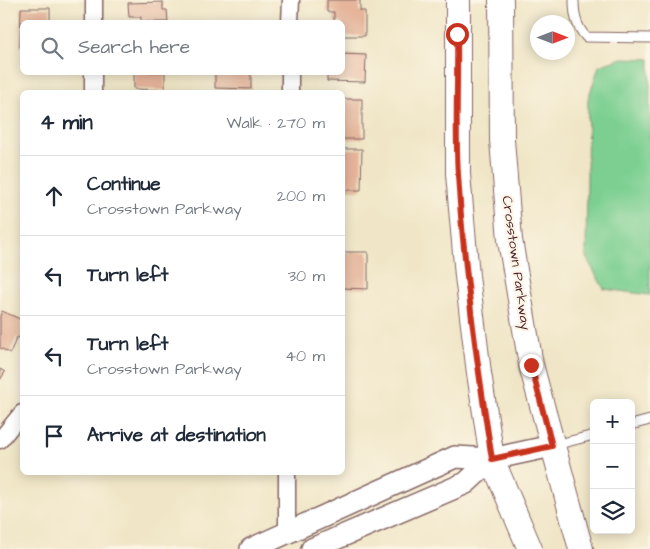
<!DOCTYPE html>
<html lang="en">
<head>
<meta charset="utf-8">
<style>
	body { margin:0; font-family:"Architects Daughter",sans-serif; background:#f6f6f7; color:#1f2937 }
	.controls { position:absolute; right:15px; bottom:15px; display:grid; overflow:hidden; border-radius:8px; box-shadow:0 2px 12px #0003 }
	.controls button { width:45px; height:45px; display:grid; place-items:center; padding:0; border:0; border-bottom:1px solid #e0e1e3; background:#fff; color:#1f2937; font:25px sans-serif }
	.compass { position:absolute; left:530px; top:15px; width:45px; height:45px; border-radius:50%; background:#fff; box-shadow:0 2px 12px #0003; rotate:90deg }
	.stop { position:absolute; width:15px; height:15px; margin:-11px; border:4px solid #c8321e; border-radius:50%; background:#fff }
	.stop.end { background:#c8321e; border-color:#fff; box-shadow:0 1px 5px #0008 }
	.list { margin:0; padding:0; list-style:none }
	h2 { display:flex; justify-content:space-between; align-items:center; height:65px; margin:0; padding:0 20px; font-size:21px }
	h2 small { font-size:16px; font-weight:400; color:#747a83 }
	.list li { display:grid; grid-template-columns:32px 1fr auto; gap:15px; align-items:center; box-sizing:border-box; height:80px; padding:0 20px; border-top:1px solid #e0e1e3 }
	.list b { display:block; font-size:19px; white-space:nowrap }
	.list p { margin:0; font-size:16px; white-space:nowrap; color:#747a83 }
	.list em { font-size:16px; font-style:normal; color:#747a83 }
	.icon { flex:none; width:28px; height:28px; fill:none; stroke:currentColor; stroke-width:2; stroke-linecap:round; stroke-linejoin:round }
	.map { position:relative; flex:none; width:650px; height:549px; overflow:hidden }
	.search { position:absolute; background:#fff; box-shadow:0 2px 12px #0003; left:20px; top:20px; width:325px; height:55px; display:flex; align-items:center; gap:12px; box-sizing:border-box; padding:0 18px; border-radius:8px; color:#747a83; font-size:19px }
	.panel { position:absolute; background:#fff; box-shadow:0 2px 12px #0003; left:20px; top:90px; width:325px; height:385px; border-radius:8px }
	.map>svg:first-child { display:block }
</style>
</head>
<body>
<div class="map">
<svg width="650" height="549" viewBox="0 0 650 549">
	<rect width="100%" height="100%" fill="#fcf5e5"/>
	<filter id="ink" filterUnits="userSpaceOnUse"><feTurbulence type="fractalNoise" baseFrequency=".02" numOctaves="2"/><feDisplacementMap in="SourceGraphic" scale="10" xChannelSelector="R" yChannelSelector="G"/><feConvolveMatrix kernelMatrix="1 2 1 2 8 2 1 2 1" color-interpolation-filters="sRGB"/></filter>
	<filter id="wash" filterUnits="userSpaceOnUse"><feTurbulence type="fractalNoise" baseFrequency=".0096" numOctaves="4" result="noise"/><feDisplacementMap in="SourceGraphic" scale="20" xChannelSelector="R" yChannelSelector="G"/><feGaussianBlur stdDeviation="1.12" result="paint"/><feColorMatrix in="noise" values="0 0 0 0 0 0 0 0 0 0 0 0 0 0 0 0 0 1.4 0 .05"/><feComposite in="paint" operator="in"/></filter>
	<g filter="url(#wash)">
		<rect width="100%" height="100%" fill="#f0e6c7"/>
		<path fill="#7ccf91" stroke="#63775e" d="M622,58L650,59V295L604,289L586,257L588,99L599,66Z"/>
		<g id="blocks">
			<path fill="#e5b49a" d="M327,0H360V11H365V36H342V22H334V12H327Z
				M163,2V10H167L168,22H141V17H129L128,3Z
				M21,8H50V22H22V47H20Z
				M342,54L366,55L365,82L327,81V72H342Z
				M134,72H165V90L134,89Z
				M215,72L251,73V89L215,88Z
				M342,99H362V139H342Z
				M342,149H362L361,190H342Z
				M342,252H368V289L342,288Z
				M2,311L22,320V339L17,337L10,353L0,348V316Z
				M0,369L5,372L0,380Z"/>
		</g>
	</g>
	<g filter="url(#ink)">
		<use href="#blocks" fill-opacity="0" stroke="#846562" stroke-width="1"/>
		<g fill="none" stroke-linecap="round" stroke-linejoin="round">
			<g stroke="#846562" stroke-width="11">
				<path id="service" d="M574,0C574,15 576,26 586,37L650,38
					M631,425L650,420
					M555,445L594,435"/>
			</g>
			<g stroke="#846562" stroke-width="19">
				<path id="minor" d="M94,22V0
					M290,22L291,0
					M93,92V72
					M290,92V72
					M0,440L22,413
					M287,532V472"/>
			</g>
			<g stroke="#846562" stroke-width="24">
				<path id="tertiary" d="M251,549L455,457L492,459L552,446
					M312,549L466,483L492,459"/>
			</g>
			<g stroke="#846562" stroke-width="26">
				<path id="secondary" d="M458,0V174L467,276L479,373L492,459L530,549
					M501,0L502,140L510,240L531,365L581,549"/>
			</g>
			<use href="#service" stroke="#fff" stroke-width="9"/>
			<use href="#minor" stroke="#fff" stroke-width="16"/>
			<use href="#tertiary" stroke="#fff" stroke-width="21"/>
			<use href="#secondary" stroke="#fff" stroke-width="24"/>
		</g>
	</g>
	<g fill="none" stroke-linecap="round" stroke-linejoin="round" filter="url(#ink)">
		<path stroke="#c8321e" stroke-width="6" d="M457,34C458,81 455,128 458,175C464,270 477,365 492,459L552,446L531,365"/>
	</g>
	<g text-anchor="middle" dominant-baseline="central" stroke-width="4.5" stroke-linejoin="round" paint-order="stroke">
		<g font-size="14" fill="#4a1f2b" stroke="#fcf5e5">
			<text transform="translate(516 263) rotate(82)">Crosstown Parkway</text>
		</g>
	</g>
</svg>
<div class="controls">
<button>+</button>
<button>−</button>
<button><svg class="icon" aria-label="layers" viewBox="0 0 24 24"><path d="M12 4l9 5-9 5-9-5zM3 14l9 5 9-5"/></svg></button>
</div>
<svg class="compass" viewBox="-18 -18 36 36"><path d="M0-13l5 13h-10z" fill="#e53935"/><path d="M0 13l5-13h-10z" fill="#747a83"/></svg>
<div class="stop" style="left:457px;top:34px"></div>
<div class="stop end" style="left:531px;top:365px"></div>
<div class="search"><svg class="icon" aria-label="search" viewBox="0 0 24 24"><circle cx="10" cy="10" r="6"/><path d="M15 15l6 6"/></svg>Search here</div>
<section class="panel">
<h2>4 min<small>Walk · 270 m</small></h2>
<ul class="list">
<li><svg class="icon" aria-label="ahead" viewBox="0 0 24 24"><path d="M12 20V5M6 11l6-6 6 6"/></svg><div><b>Continue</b><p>Crosstown Parkway</p></div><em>200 m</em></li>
<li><svg class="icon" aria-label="left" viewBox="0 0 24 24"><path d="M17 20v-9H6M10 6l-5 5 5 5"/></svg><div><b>Turn left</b></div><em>30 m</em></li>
<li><svg class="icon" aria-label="left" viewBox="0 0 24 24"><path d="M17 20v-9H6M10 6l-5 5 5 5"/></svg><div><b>Turn left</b><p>Crosstown Parkway</p></div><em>40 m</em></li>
<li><svg class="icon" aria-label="arrive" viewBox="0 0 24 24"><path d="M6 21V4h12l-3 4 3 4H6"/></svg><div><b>Arrive at destination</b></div></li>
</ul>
</section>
</div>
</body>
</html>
